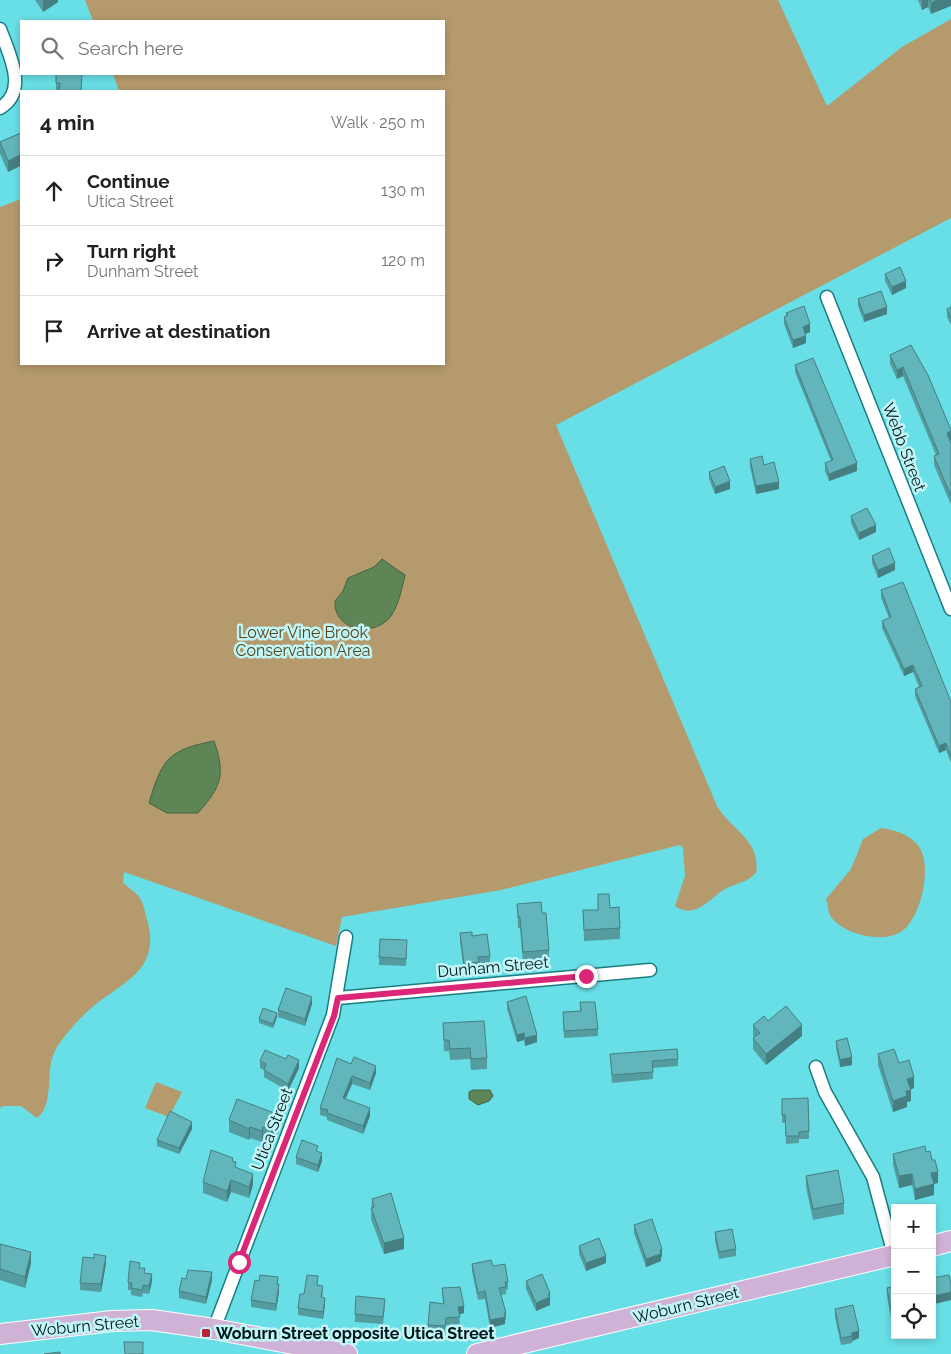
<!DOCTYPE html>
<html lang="en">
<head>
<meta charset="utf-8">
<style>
	body { margin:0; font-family:Raleway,sans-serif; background:#f6f6f6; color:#202124 }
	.controls { position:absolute; right:15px; bottom:15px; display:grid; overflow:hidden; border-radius:0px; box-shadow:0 2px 8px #0003 }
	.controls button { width:45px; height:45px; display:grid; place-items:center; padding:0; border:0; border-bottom:1px solid #e0e0e0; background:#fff; color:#202124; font:25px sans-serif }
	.stop { position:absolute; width:15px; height:15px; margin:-11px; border:4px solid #db2777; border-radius:50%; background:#fff }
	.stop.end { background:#db2777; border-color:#fff; box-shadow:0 1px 5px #0008 }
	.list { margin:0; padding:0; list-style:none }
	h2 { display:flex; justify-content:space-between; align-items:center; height:65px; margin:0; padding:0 20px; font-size:21px }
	h2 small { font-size:16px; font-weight:400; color:#757577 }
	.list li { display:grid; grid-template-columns:32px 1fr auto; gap:15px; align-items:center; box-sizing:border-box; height:70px; padding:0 20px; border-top:1px solid #e0e0e0 }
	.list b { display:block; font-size:19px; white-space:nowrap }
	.list p { margin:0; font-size:16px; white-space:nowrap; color:#757577 }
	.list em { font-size:16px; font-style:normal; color:#757577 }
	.icon { flex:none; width:28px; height:28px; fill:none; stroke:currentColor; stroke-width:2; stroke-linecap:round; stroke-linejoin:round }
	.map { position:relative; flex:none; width:951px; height:1354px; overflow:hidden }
	.search { position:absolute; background:#fff; box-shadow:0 2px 8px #0003; left:20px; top:20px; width:425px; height:55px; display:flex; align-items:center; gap:12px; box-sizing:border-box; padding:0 18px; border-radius:0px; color:#757577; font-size:19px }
	.panel { position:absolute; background:#fff; box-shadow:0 2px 8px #0003; left:20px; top:90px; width:425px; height:275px; border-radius:0px }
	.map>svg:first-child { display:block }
</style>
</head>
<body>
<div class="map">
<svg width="951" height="1354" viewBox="0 0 951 1354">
	<rect width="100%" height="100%" fill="#68dfe6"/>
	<path fill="#b59a6d" d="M85,0H778L827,106L902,47L951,19V218L556,425L717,806C732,831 761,840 756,873C746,883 736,883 725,889C709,899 695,920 675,906L685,876L683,848L680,845L501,890L342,917L336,946L124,872L123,883C144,899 141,897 148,923C159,969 126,981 96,1004C84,1013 59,1040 54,1053C45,1072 55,1104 37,1118L21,1106H2L0,1108V207L21,199V364H444V91H119L113,74H444V21H93Z
		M881,828C894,830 906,833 916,843C935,861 921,922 899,933C880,943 844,934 831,917C828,913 828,904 826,899L851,869L863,839Z
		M156,1082L182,1092L169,1117L145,1108Z"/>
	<path fill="#5e8556" stroke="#426443" d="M382,559L405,575C402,588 399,604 391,616C375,638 333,631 335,601L343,591L348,578L374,567Z
		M214,741C226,775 221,787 198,813H167L149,803C162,759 168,750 214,741Z
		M473,1090H490L493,1096L489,1101L478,1105L469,1099V1092Z"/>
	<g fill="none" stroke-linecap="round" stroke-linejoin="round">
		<g stroke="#197d82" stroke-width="15">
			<path id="street" d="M0,29C9,54 29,91 0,108
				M827,297L951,609
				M338,998L650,970
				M816,1067L825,1092L873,1177L894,1255
				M214,1329L333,1015L346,937"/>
		</g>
		<g stroke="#fff" stroke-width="22">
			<path id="primary" d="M932,1246L951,1241
				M0,1334L112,1321L152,1320L214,1329L347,1354
				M477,1354L895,1255"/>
		</g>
		<use href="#street" stroke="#fff" stroke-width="12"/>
		<use href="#primary" stroke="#d1b2d7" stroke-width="20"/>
	</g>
	<path fill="#549ca0" d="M35,0H58V2L43,12Z
		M918,0H951L931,14L928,7L922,10Z
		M56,74L82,91H56Z
		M21,124V169L20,166L8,172L0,154V142L20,133V125Z
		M885,274L906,288L892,295L885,281Z
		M858,299L887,314L864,322L858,306Z
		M951,307V325L947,317V309Z
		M786,313L810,332L805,334L806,343L793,348L784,324V317L786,316Z
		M911,345L951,430V440L950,441L951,444V505L934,465V456L936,455L903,376L897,379L890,364V355Z
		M795,365L857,471L829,481L825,471V463L831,461L795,372Z
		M750,459L764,465L779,489L756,494L750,467Z
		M709,472L730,489L715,494L709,479Z
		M851,516L876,532L859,540L851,523Z
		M872,556L895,570L878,578L872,563Z
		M881,590L951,702V763L946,750L939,753L915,696V689L919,687L913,672L904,676L882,628V621L889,618L881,598Z
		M598,894L610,908L620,928V939L584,941L583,910H598Z
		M517,904L542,913L549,950V961L523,963L520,928H518Z
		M460,933L472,936L490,956V963L479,965V969L464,971L460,941Z
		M407,948L406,966L379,965V957Z
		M507,1002L537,1042L525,1046L524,1040L517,1042L507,1009Z
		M580,1002L598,1029V1036L564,1038L563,1012L580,1011Z
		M312,1004L305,1026L278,1017V1010Z
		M277,1017L273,1028L259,1023V1019Z
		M443,1023L487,1058V1069L471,1070L470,1059L450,1060L449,1051H444Z
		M753,1025L802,1036L766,1065L753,1049V1038L754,1037L753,1036Z
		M836,1041L852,1065L840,1067L836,1048Z
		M610,1054L678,1059V1066L653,1068V1079L612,1083Z
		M878,1054L899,1063L914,1088L910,1090L911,1101L907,1102V1107L893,1112L878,1065Z
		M337,1058L376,1073L370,1090L352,1084L345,1099L370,1116L363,1134L327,1120V1117L320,1115V1108Z
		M260,1061L299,1068L288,1091L264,1077V1070L260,1068Z
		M808,1098L809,1139H799V1143L786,1144L785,1123H782V1099Z
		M229,1120L277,1125L271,1141L263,1138L262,1142L250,1138L249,1140L229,1132Z
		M192,1129L179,1154L157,1146V1140Z
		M318,1152L322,1161L318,1172L296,1164V1157Z
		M926,1152L938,1183L934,1184V1195L915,1200L912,1185L899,1188L893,1165V1154Z
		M233,1161L236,1168L253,1185L249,1198L231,1192L227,1202L203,1193V1182Z
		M806,1176L844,1203V1214L813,1220L806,1187Z
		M372,1199L404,1249L384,1254L371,1219Z
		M634,1225L662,1257H661V1261L646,1267L634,1233Z
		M715,1232L736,1249V1256L719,1259L715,1240Z
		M0,1244L31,1263L25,1288L0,1280Z
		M579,1246L606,1263L586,1271L579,1254Z
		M106,1263L101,1292L80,1290V1283Z
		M472,1264L493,1266L508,1282V1289L506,1290V1294L501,1295L506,1313V1320H505V1324L490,1328L485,1299L478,1300L472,1271Z
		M140,1268L152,1281L149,1294L143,1293L142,1297L131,1295V1290H128V1282Z
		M932,1278L951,1284V1300L934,1304L932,1298Z
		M186,1279L212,1280L206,1304L179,1298V1291Z
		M526,1281L550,1300V1305L536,1311L526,1289Z
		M278,1284L279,1292L276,1311L251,1307V1300Z
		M318,1285L323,1293L322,1297L325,1305L323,1319L298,1315V1308L304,1294Z
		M895,1286V1317L891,1318L887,1296V1288Z
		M442,1288L464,1313L459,1314L460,1324L446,1325L445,1334L428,1332V1325L443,1304Z
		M385,1306L383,1324L355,1322V1314Z
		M835,1309L859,1338L852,1341V1343L841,1345L835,1317Z"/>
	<path fill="#457f82" d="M44,0H58V2L43,12V1Z
		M922,0H928V7L922,10Z
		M939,0H951V6L931,14V3Z
		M20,155V166L8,172V161Z
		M906,281V288L892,295V287Z
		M887,307V314L864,322V315Z
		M810,324V332L803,335V327Z
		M806,336V343L793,348V340Z
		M903,367V376L897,379V370Z
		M951,431V440L947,442V433Z
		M857,463V471L829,481V474Z
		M730,481V489L715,494V487Z
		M779,482V489L756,494V486Z
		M876,525V532L859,540V533Z
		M895,563V570L878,578V570Z
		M913,665V672L904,676V669Z
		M946,743V750L939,753V746Z
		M312,997V1004L305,1026V1019Z
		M277,1013V1017L273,1028V1024Z
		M802,1025V1036L766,1065V1054Z
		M524,1033V1040L517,1042V1035Z
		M537,1035V1042L525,1046V1038Z
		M852,1057V1065L840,1067V1060Z
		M299,1060V1068L288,1091V1084Z
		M376,1066V1073L370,1090V1083Z
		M352,1076V1084L343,1105V1098Z
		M914,1077V1088L907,1090V1079Z
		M911,1090V1101L907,1102V1107L893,1112V1101L906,1091Z
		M370,1108V1116L363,1134V1126Z
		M277,1114V1125L271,1141V1130Z
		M192,1122V1129L179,1154V1148Z
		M250,1127V1138L249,1140V1129Z
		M263,1127V1138L262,1142V1131Z
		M322,1153V1161L318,1172V1165Z
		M938,1172V1183L931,1184V1173Z
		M253,1174V1185L249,1198V1187Z
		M912,1174V1185L899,1188V1176Z
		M231,1180V1192L227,1202V1191Z
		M934,1184V1195L915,1200V1189Z
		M404,1238V1249L384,1254V1243Z
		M662,1249V1257H661V1261L646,1267V1259Z
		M31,1252V1263L25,1288V1277Z
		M106,1256V1263L101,1292V1284Z
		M606,1256V1263L586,1271V1263Z
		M212,1272V1280L206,1304V1297Z
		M152,1274V1281L149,1294V1286Z
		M279,1284V1292L276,1311V1304Z
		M951,1292V1300L934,1304V1296Z
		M550,1293V1305L536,1311V1303Z
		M325,1298V1305L323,1319V1312Z
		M464,1306V1313L458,1315V1307Z
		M505,1317V1324L490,1328V1320Z
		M859,1331V1338L852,1341V1333Z"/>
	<path fill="#62b5ba" stroke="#457f82" d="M930,0H939L931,3Z
		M56,74H82L81,91H59L60,83H56Z
		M21,133V158L20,155L8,161L0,142Z
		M900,267L906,281L892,287L885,274Z
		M881,291L887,307L864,315L858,299Z
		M804,306L810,324L803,327L806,336L793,340L784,317L788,315L786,313Z
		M951,307V318L947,309Z
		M911,345L928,375L951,430V431L947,433L951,444V496L934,456L939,454L903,367L897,370L890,355Z
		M813,358L857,463L829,474L825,463L833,460L795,365Z
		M762,456L764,465L774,462L779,482L756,486L750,459Z
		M724,466L730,481L715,487L709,472Z
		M867,508L876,525L859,533L851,516Z
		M889,548L895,563L878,570L872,556Z
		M903,582L951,702V756L946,743L939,746L915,689L922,686L913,665L904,669L882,621L891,617L881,590Z
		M598,894H609L610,908L619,907L620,928L584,930L583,910H598Z
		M541,902L542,913H546L549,950L523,952L520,917H518L517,904Z
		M472,932V936L487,934L490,956L478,957L479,962L464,964L460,933Z
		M380,939L407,940L406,959L379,957Z
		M286,988L312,997L305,1019L278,1010Z
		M526,996L537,1035L525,1038L524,1033L517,1035L507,1002Z
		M580,1002H595L598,1029L564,1031L563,1012L581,1011Z
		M786,1006L802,1025L766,1054L753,1038L760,1033L753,1025L764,1016L768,1021Z
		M263,1008L277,1013L273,1024L259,1019Z
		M484,1021L487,1058L471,1059L470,1048L450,1049L449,1040H444L443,1023Z
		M847,1038L852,1057L840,1060L836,1041Z
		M677,1049L678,1059L652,1061L653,1072L612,1075L610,1054Z
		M894,1049L899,1063L909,1060L914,1077L907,1079L911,1090L906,1091L907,1096L893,1101L878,1054Z
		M265,1050L286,1059L288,1055L299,1060L288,1084L264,1070L266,1064L260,1061Z
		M354,1057L376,1066L370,1083L352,1076L343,1098L370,1108L363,1126L327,1113L328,1110L320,1108L337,1058L351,1064Z
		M808,1098L809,1131L799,1132V1136H786L785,1115H782V1099Z
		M237,1099L277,1114L271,1130L263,1127L262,1131L250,1127L249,1129L229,1120Z
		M170,1111L192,1122L179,1148L157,1140Z
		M302,1140L318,1146L316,1151L322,1153L318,1165L296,1157Z
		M925,1146L926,1152L930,1151L932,1160H935L938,1172L931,1173L934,1184L915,1189L912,1174L899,1176L893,1154Z
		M211,1150L233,1158L232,1161L236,1162L235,1167L253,1174L249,1187L231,1180L227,1191L203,1182Z
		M838,1170L844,1203L813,1209L806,1176Z
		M391,1193L404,1238L384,1243L371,1208L374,1207L372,1199Z
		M652,1219L662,1249L660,1250L661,1254L646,1259L634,1225Z
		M732,1229L736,1249L719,1252L715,1232Z
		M599,1238L606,1256L586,1263L579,1246Z
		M0,1244L31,1252L25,1277L0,1269Z
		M94,1254L106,1256L101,1284L80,1283L83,1257L94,1258Z
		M491,1260L493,1266L505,1264L508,1282H505L506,1287L499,1288L506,1313H504L505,1317L490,1320L485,1291L478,1293L472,1264Z
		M130,1261L140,1263L139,1268H145L144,1273L152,1274L149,1286L143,1285L142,1290L131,1288L132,1283L128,1282Z
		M188,1270L212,1272L206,1297L179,1291L182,1278L186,1279Z
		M542,1274L550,1293L548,1294L550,1297L536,1303L526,1281Z
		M260,1275L278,1277L277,1284H279L276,1304L251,1300L255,1280L259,1281Z
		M307,1275L318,1276L317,1285L323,1286L321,1297L325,1298L323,1312L298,1308L300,1294H304Z
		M949,1275L951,1284V1292L934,1296L932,1290V1278Z
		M895,1286V1310L891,1311L887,1288Z
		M460,1287L464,1306L458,1307L460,1317L446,1318L445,1326L428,1325L430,1302L444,1304L442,1288Z
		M356,1296L385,1299L383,1317L355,1314Z
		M853,1305L859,1331L852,1333V1336L841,1338L835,1309Z
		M124,1342H143V1354H125Z
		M60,1352V1354H44Z"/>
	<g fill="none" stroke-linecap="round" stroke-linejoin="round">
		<path stroke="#db2777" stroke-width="6" d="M239,1262L334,1016L338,998L586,976"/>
	</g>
	<rect fill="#b72537" stroke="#c1f6f9" stroke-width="2" x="201" y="1328" width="10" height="10" rx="2.5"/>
	<g text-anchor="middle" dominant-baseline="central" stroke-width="5" stroke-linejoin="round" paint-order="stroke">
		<g font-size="16" fill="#001618" stroke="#c1f6f9">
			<text transform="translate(904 447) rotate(69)">Webb Street</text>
			<text transform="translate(493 967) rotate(-5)">Dunham Street</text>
			<text transform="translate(272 1129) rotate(-69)">Utica Street</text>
			<text transform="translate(686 1305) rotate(-14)">Woburn Street</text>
			<text transform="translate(85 1326) rotate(-5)">Woburn Street</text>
		</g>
		<g font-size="16" fill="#594217" stroke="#c1f6f9">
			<text x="303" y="632">Lower Vine Brook<tspan x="303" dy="18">Conservation Area</tspan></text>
		</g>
		<g font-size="16" font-weight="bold" fill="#001618" stroke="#c1f6f9" text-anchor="start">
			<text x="216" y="1333">Woburn Street opposite Utica Street</text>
		</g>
	</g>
</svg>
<div class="controls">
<button>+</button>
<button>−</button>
<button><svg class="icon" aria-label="locate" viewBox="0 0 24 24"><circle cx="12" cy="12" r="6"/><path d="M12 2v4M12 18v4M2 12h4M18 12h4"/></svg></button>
</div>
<div class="stop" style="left:239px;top:1262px"></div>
<div class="stop end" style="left:586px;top:976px"></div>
<div class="search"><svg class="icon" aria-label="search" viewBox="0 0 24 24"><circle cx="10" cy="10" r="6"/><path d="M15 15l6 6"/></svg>Search here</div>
<section class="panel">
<h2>4 min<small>Walk · 250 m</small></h2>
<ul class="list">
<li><svg class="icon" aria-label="ahead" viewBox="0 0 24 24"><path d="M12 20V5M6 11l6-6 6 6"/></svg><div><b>Continue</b><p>Utica Street</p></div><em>130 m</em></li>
<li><svg class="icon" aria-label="right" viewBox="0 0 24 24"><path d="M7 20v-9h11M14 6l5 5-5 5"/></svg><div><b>Turn right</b><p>Dunham Street</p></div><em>120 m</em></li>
<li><svg class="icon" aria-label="arrive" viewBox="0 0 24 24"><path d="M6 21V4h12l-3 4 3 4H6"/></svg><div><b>Arrive at destination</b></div></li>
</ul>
</section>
</div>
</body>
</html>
